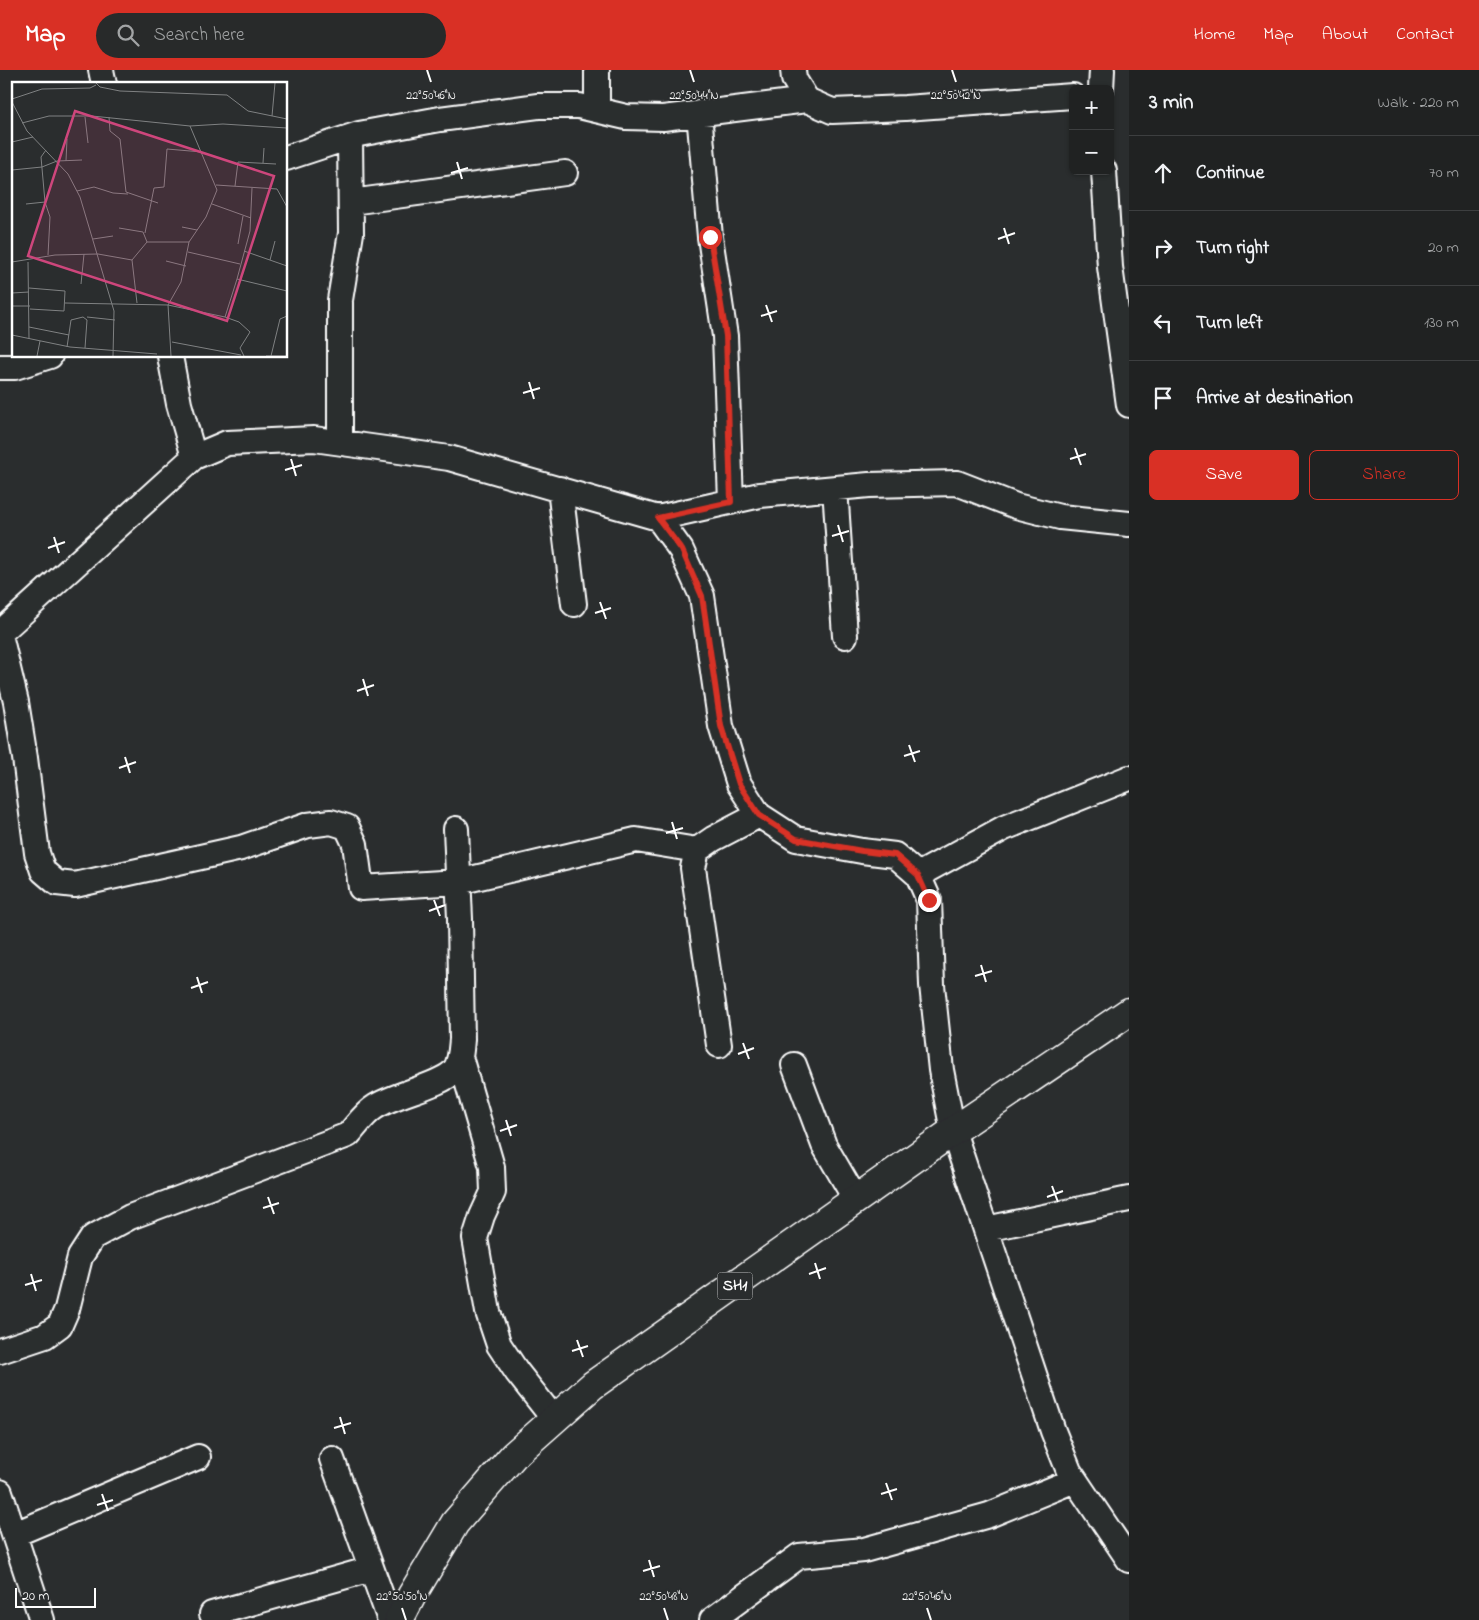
<!DOCTYPE html>
<html lang="en">
<head>
<meta charset="utf-8">
<style>
	body { margin:0; font-family:"Indie Flower",sans-serif; background:#282a2a; color:#f1f3f6 }
	.controls { position:absolute; right:15px; top:15px; display:grid; overflow:hidden; border-radius:8px; box-shadow:0 1px 4px #0004 }
	.controls button { width:45px; height:45px; display:grid; place-items:center; padding:0; border:0; border-bottom:1px solid #3d3f40; background:#202222; color:#f1f3f6; font:25px sans-serif }
	.scale { position:absolute; left:15px; bottom:12px; width:81px; box-sizing:border-box; padding-left:5px; border:2px solid #fff; border-top:0; font-size:14px; line-height:18px; white-space:nowrap; color:#fff; -webkit-text-stroke:4px #2a2d2e; paint-order:stroke }
	.stop { position:absolute; width:15px; height:15px; margin:-11px; border:4px solid #d93025; border-radius:50%; background:#fff }
	.stop.end { background:#d93025; border-color:#fff; box-shadow:0 1px 5px #0008 }
	.list { margin:0; padding:0; list-style:none }
	h2 { display:flex; justify-content:space-between; align-items:center; height:65px; margin:0; padding:0 20px; font-size:21px }
	h2 small { font-size:16px; font-weight:400; color:#a2a4a5 }
	.list li { display:grid; grid-template-columns:32px 1fr auto; gap:15px; align-items:center; box-sizing:border-box; height:75px; padding:0 20px; border-top:1px solid #3d3f40 }
	.list b { display:block; font-size:19px; white-space:nowrap }
	.list em { font-size:16px; font-style:normal; color:#a2a4a5 }
	.actions { display:flex; gap:10px; padding:15px 20px }
	.actions a { flex:1; padding:11px 0; border:1px solid #d93025; border-radius:8px; text-align:center; font-size:18px; color:#d93025 }
	.actions .main { background:#d93025; color:#fff }
	.icon { flex:none; width:28px; height:28px; fill:none; stroke:currentColor; stroke-width:2; stroke-linecap:round; stroke-linejoin:round }
	.map { position:relative; flex:none; width:1129px; height:1550px; overflow:hidden }
	header { display:flex; align-items:center; gap:30px; box-sizing:border-box; height:70px; padding:0 25px; background:#d93025; color:#fff }
	header strong { font-size:24px }
	nav { display:flex; gap:28px; margin-inline-start:auto; font-size:18px }
	.search { width:350px; height:45px; background:#282a2a; display:flex; align-items:center; gap:12px; box-sizing:border-box; padding:0 18px; border-radius:28px; color:#a2a4a5; font-size:19px }
	main { display:flex }
	aside { flex:1; background:#202222 }
	.map>svg:first-child { display:block }
</style>
</head>
<body>
<header>
<strong>Map</strong>
<div class="search"><svg class="icon" aria-label="search" viewBox="0 0 24 24"><circle cx="10" cy="10" r="6"/><path d="M15 15l6 6"/></svg>Search here</div>
<nav><a>Home</a><a>Map</a><a>About</a><a>Contact</a></nav>
</header>
<main>
<div class="map">
<svg width="1129" height="1550" viewBox="0 0 1129 1550">
	<rect width="100%" height="100%" fill="#2a2d2e"/>
	<filter id="ink" filterUnits="userSpaceOnUse"><feTurbulence type="fractalNoise" baseFrequency=".02" numOctaves="2"/><feDisplacementMap in="SourceGraphic" scale="10" xChannelSelector="R" yChannelSelector="G"/><feConvolveMatrix kernelMatrix="1 2 1 2 8 2 1 2 1" color-interpolation-filters="sRGB"/></filter>
	<g filter="url(#ink)">
		<g fill="none" stroke-linecap="round" stroke-linejoin="round">
			<g stroke="#fff" stroke-width="28">
				<path id="minor" d="M101,0L104,14
					M793,0L794,9L807,30L832,41L905,38L1073,26
					M1101,19L1102,0
					M597,40V0
					M699,43L710,167L725,266L731,432
					M286,88L359,64L440,49L538,36H579L626,47L663,48L807,30
					M1104,101L1110,197L1129,335
					M351,132L565,103
					M170,286L179,334L194,387
					M0,297H15L50,286
					M340,372V230L351,163L350,67
					M835,418L845,566
					M560,419L574,534
					M658,448L760,425L869,415L957,413L1016,436L1060,447L1129,454
					M0,563L194,387L227,373L314,369L449,388L658,448L681,480L702,526L721,656L739,714L759,745L796,769L862,781L895,785L918,805L929,830L932,915L941,1000L953,1061L1053,1361L1069,1401L1129,1490
					M0,565L16,632L25,688L37,783L43,801L57,813L75,815L241,778L308,755L331,752L347,757L355,774L361,818L458,812L636,770L697,780
					M918,805L1004,758L1129,708
					M719,975L693,798L697,780L713,769L759,745
					M460,987L492,1097L493,1122L482,1146L475,1168L488,1242L499,1275L517,1302L554,1349
					M794,995L824,1075L856,1130
					M986,1159L1129,1129
					M0,1281L45,1266L60,1255L67,1239L80,1187L93,1167L130,1147L348,1065C356,1056 365,1043 375,1037C395,1024 439,1016 453,1002C461,994 461,979 462,969L460,849L456,759
					M332,1389L390,1550
					M0,1422L42,1550
					M15,1464L198,1387
					M212,1544L371,1499
					M712,1550L799,1486L864,1480L989,1445L1075,1410"/>
			</g>
			<g stroke="#fff" stroke-width="31">
				<path id="primary" d="M399,1550L412,1525L455,1453L514,1385L593,1315L953,1061L1129,942"/>
			</g>
			<use href="#minor" stroke="#2a2d2e" stroke-width="24"/>
			<use href="#primary" stroke="#2a2d2e" stroke-width="28"/>
		</g>
	</g>
	<g fill="none" stroke-linecap="round" stroke-linejoin="round" filter="url(#ink)">
		<path stroke="#d93025" stroke-width="6" d="M710,167L726,266L731,432L658,448L682,480L702,526L721,656L739,714L759,745L796,769L862,781L895,785L918,805L929,830"/>
	</g>
	<path fill="none" stroke="#fff" stroke-width="2" d="M427,0L431,12M690,0L694,12M952,0L956,12M457,92L462,109M451,103L468,98M1004,158L1009,174M998,169L1015,163M766,235L772,252M761,246L777,241M529,312L534,329M523,323L540,318M1075,378L1081,395M291,389L296,406M1070,389L1086,384M285,400L302,395M838,455L843,472M832,466L849,461M54,467L59,483M48,478L65,472M600,532L606,549M595,543L611,538M363,609L368,626M357,621L374,615M909,675L915,692M904,686L920,681M125,687L130,703M119,698L136,692M672,752L677,769M666,763L683,758M434,830L440,846M429,841L445,835M981,895L986,912M975,906L992,901M197,907L202,923M191,918L208,912M743,973L749,989M738,984L754,978M506,1050L511,1066M500,1061L517,1055M1052,1116L1058,1132M268,1127L274,1144M1047,1127L1063,1121M263,1138L279,1133M815,1193L820,1209M31,1204L36,1221M809,1204L826,1198M25,1215L42,1210M577,1270L583,1287M572,1281L588,1276M340,1347L345,1364M334,1358L351,1353M886,1413L892,1430M102,1424L108,1441M881,1424L897,1419M97,1435L113,1430M649,1490L654,1507M643,1501L660,1496M402,1538L406,1550M664,1538L668,1550M927,1538L931,1550"/>
	<g text-anchor="middle" dominant-baseline="central" stroke-width="4" stroke-linejoin="round" paint-order="stroke">
		<rect fill="#2a2d2e" stroke="#bfc0c0" stroke-width="1" x="717.5" y="1202.5" width="35" height="27" rx="4"/>
		<g font-size="16" font-weight="bold" fill="#fff">
			<text x="735" y="1216">SH1</text>
		</g>
	</g>
	<g transform="translate(12 12)">
		<rect width="275" height="275" fill="#2a2d2e"/>
		<path fill="none" stroke="#7f8182" stroke-width="1" d="M84,1L88,5L108,9L215,13L236,29L275,37M0,17L30,7L78,6L84,3M0,20L15,49L56,92L68,115L102,229L101,274M260,34L263,1M73,35L76,61M97,35L98,49L108,57L114,110L146,121M10,41L37,34H80L178,44L211,42L275,46M0,60L21,55M54,79L55,57M251,81L252,66M0,88L30,85L45,79L70,78M204,103L265,107L275,125M223,104L226,80L264,82M65,109L82,105L101,111L116,112M33,120L38,135L36,173M14,122L33,120L29,75L34,68M200,122L239,136M170,145L185,148M107,146L131,150L135,160M133,151L142,106L152,105L155,67L190,70M81,157L101,154M226,162L231,134M232,169L275,184M176,170L228,182M120,178L125,221M258,178L263,159M154,179L174,184M0,180L43,173L86,172L120,178L135,160H177L194,135L205,108L178,44M16,180L17,257M225,197L238,149L240,106M69,202L72,172M17,206L53,209L52,229L18,227M0,211L17,210M53,221L156,223L213,235L227,240L238,250L228,266L232,274M0,224H18M75,235L103,238M213,235L225,197L275,209M17,245L57,253M0,253L58,265L145,272M160,260L229,273M55,265L59,238L71,235L75,238L73,266M25,274L28,259M159,274L156,223L169,200L177,160M254,274H275M259,274L268,237L275,234"/>
		<path fill="#ce467c" fill-opacity="0.15" stroke="#ce467c" stroke-width="2.5" d="M63,29L262,94L215,239L16,174Z"/>
		<rect width="275" height="275" fill="none" stroke="#fff" stroke-width="2.5"/>
	</g>
	<g font-size="12" text-anchor="middle" fill="#fff" stroke="#2a2d2e" stroke-width="4" stroke-linejoin="round" paint-order="stroke">
		<text x="431" y="29">22°50'46"N</text>
		<text x="694" y="29">22°50'44"N</text>
		<text x="956" y="29">22°50'42"N</text>
		<text x="402" y="1530">22°50'50"N</text>
		<text x="664" y="1530">22°50'48"N</text>
		<text x="927" y="1530">22°50'46"N</text>
	</g>
</svg>
<div class="controls">
<button>+</button>
<button>−</button>
</div>
<div class="scale">20 m</div>
<div class="stop" style="left:710px;top:167px"></div>
<div class="stop end" style="left:929px;top:830px"></div>
</div>
<aside>
<h2>3 min<small>Walk · 220 m</small></h2>
<ul class="list">
<li><svg class="icon" aria-label="ahead" viewBox="0 0 24 24"><path d="M12 20V5M6 11l6-6 6 6"/></svg><div><b>Continue</b></div><em>70 m</em></li>
<li><svg class="icon" aria-label="right" viewBox="0 0 24 24"><path d="M7 20v-9h11M14 6l5 5-5 5"/></svg><div><b>Turn right</b></div><em>20 m</em></li>
<li><svg class="icon" aria-label="left" viewBox="0 0 24 24"><path d="M17 20v-9H6M10 6l-5 5 5 5"/></svg><div><b>Turn left</b></div><em>130 m</em></li>
<li><svg class="icon" aria-label="arrive" viewBox="0 0 24 24"><path d="M6 21V4h12l-3 4 3 4H6"/></svg><div><b>Arrive at destination</b></div></li>
</ul>
<div class="actions"><a class="main">Save</a><a>Share</a></div>
</aside>
</main>
</body>
</html>
